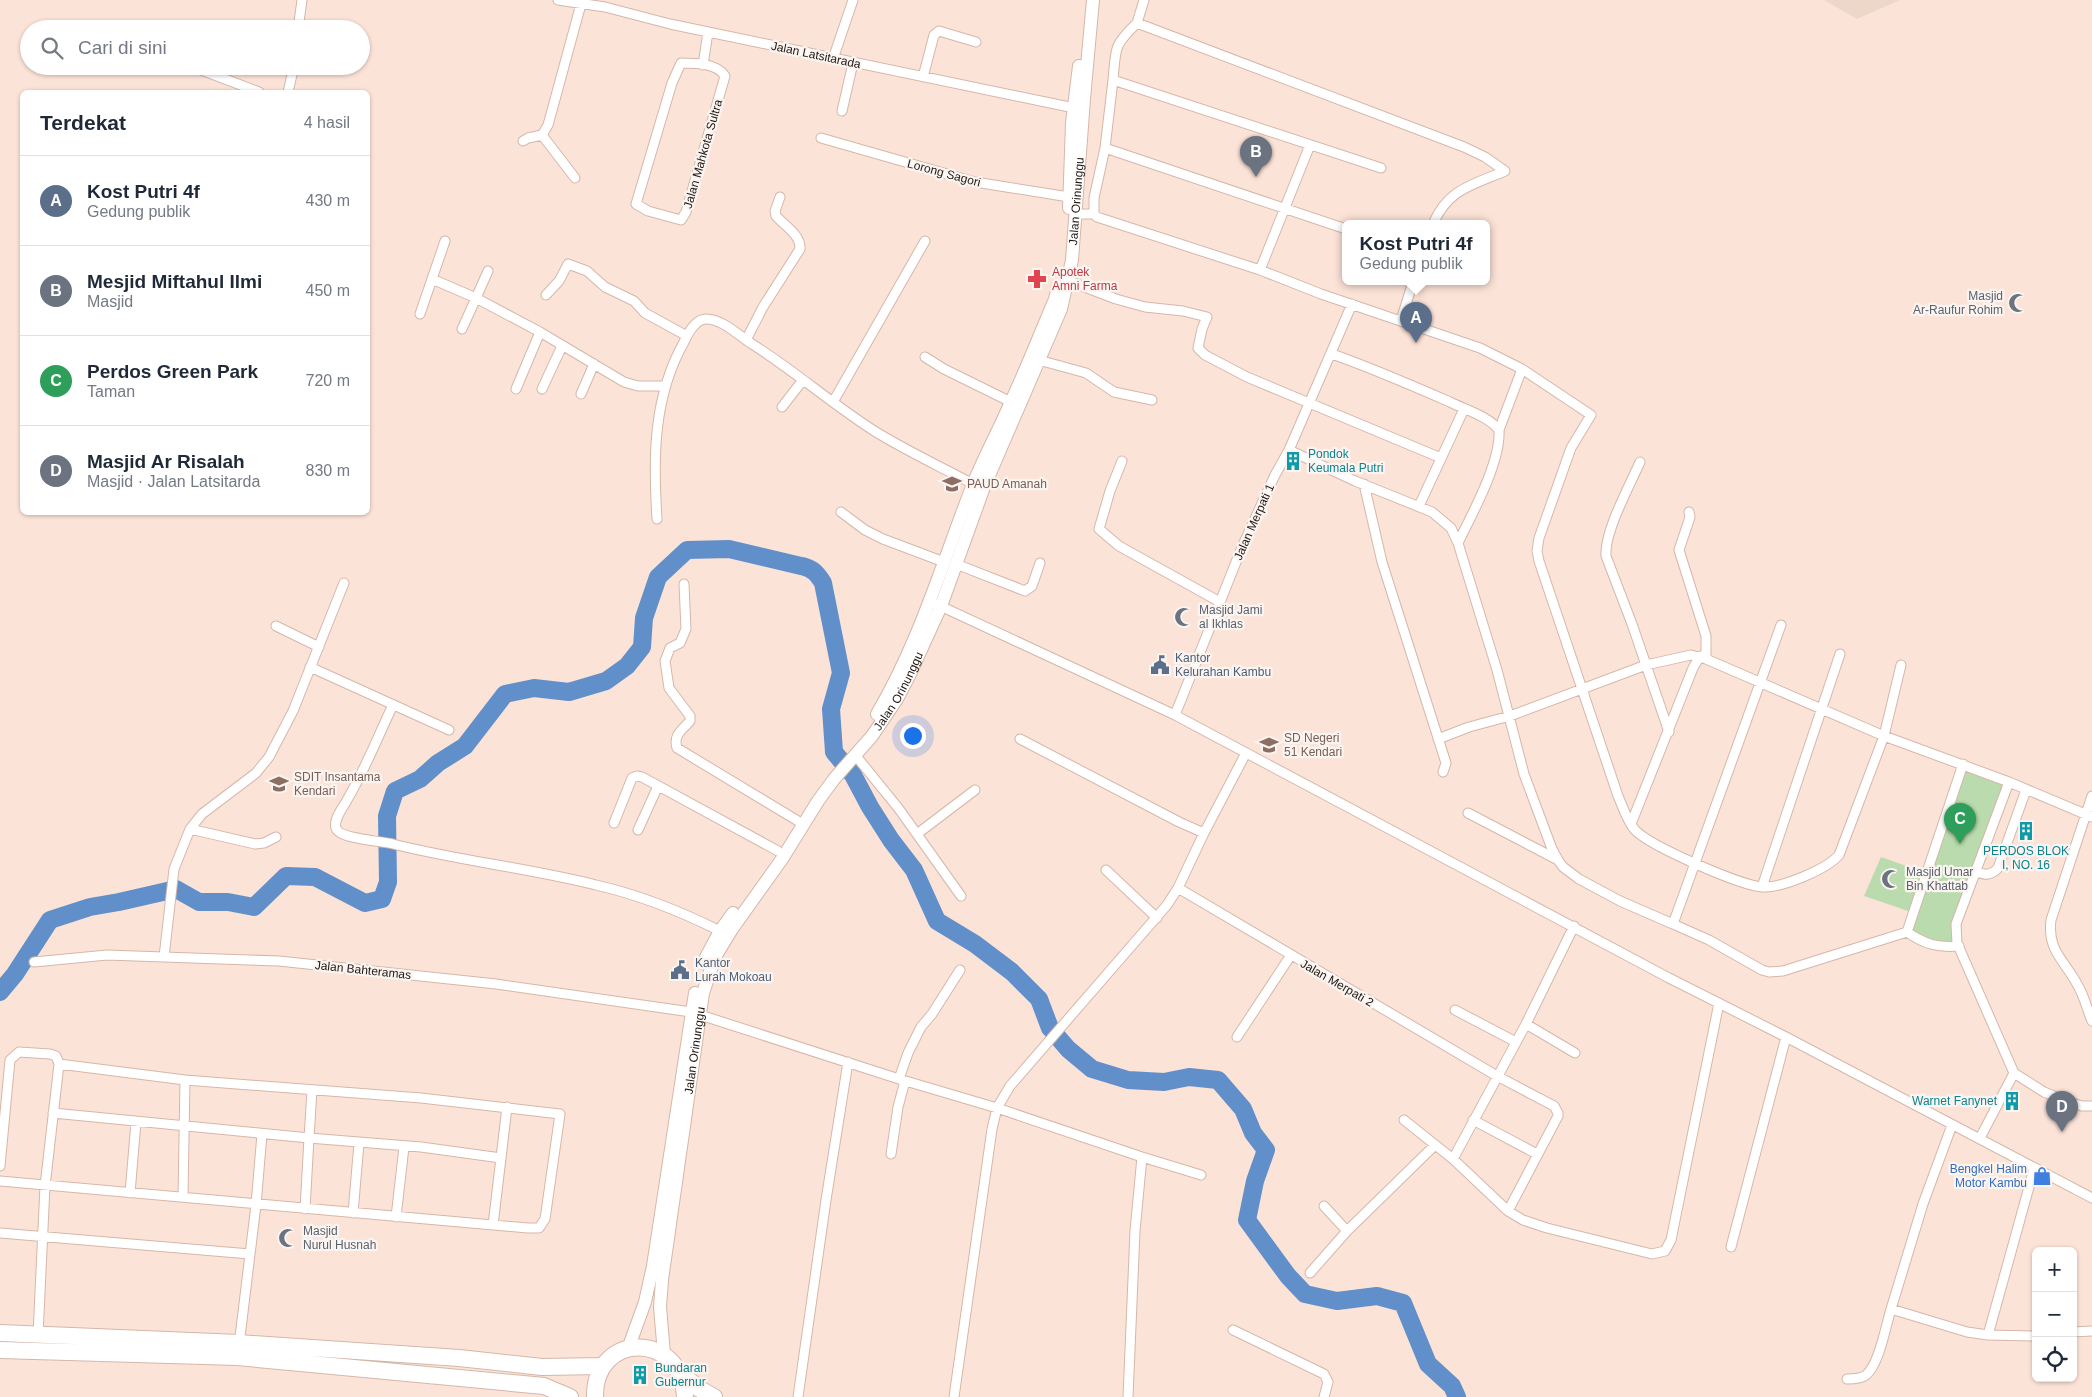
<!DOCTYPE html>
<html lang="id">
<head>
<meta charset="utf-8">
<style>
	body { margin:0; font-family:Helvetica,sans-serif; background:#f2f2f3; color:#1f2937 }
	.controls { position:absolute; right:15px; bottom:15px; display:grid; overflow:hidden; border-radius:8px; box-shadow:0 1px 4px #0004 }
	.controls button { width:45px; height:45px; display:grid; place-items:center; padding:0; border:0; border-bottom:1px solid #e0e1e3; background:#fff; color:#1f2937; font:25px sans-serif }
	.you { position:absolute; left:912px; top:735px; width:18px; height:18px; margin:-12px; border:4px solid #fff; border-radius:50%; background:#1a73e8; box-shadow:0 0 0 8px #1a73e833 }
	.badge { display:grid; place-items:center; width:32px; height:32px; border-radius:50%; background:#2563eb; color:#fff; font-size:16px; font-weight:700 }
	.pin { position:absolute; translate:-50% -41px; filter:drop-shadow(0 1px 2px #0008) }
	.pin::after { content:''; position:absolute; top:26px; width:18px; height:15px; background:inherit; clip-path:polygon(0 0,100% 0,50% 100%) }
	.popup { position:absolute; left:1342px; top:220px; width:148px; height:65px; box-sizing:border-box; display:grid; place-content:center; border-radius:8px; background:#fff; filter:drop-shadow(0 1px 4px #0005); font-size:16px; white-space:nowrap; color:#747a83 }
	.popup b { font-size:19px; color:#1f2937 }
	.popup::after { content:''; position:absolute; left:50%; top:100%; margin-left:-10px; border:10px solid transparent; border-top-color:#fff }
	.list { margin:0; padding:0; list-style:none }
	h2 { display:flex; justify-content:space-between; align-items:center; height:65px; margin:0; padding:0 20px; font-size:21px }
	h2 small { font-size:16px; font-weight:400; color:#747a83 }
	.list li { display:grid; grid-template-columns:32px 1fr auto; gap:15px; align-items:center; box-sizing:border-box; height:90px; padding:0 20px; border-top:1px solid #e0e1e3 }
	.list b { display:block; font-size:19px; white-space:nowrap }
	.list p { margin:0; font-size:16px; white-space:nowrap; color:#747a83 }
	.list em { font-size:16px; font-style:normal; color:#747a83 }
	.icon { flex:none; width:28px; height:28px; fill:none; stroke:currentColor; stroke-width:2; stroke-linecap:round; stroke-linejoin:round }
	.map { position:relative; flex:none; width:2092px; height:1397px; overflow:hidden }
	.search { position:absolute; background:#fff; box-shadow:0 1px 4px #0004; left:20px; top:20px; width:350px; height:55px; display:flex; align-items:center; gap:12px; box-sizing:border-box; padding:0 18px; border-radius:28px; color:#747a83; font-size:19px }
	.panel { position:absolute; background:#fff; box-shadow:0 1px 4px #0004; left:20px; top:90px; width:350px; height:425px; border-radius:8px }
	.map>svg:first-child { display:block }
</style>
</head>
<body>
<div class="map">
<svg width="2092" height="1397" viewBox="0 0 2092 1397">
	<rect width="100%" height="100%" fill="#fce3d8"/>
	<path fill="#ecd7c9" d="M1824,0H1900L1857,19Z"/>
	<path fill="#b9dbad" d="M1963,764L2007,782L1976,871L1954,945L1936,947L1907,932L1914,913L1864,896L1881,857L1926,873Z"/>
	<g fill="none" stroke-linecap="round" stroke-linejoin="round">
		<path stroke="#618fca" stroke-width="18" d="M802,566C813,569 817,573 823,583L841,673L831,709L834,752L853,775L870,807L891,840L914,870L937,921L975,944L1012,972L1039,999L1050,1028L1068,1049L1092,1069L1128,1080L1164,1082L1189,1077L1218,1080L1243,1109L1253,1133L1266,1150L1255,1181L1247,1220L1288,1276L1305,1294L1337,1301L1377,1296L1403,1303L1428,1364L1452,1386L1457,1397
			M0,992L15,974L50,920L90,907L119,902L176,889L199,902H228L254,907L286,876L315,877L365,903L382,899L388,882L387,816L395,791L420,779L438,763L465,746L505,694L534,688L569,692L606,681L627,666L642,647L644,618L658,577L687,550L729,549L801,566"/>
		<g stroke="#d5b7a9" stroke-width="11">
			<path id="street" d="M558,0L605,7L670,24L1079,109
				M1137,23L1144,0
				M298,29L302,0
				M833,59L853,0
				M681,63C695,63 717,63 725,76L686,212L681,220L648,211L636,204L672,83Z
				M703,65L708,32
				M191,66L259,92
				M923,77L934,35L939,31L976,42
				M1113,80L1105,148L1094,198V214L1097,217L1260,270L1321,294L1480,348L1522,369L1591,415L1571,448L1539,538L1537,551L1539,561L1618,796C1623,807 1627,821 1635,830C1650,846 1741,886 1763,887C1782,888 1827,869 1839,855L1884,736L2009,782L2092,817
				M288,92L294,66
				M842,111L853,63
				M542,135L575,178
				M821,138L975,182L1069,197
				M523,141L528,138L542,135L548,125L581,4
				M1105,148L1346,229
				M1381,168L1113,80C1116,48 1113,46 1137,23L1464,147L1485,157L1505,171C1472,185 1448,189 1433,224
				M1077,214H1094
				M1260,270L1310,145
				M488,271L476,298L540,332L624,382L638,386H665
				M432,279L476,298L462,329
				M1069,281L1116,299L1145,307L1183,311L1207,317L1202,329L1198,348L1205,355L1247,377L1441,458
				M546,295L559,281L568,264L587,271L605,287L634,301L645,313L687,336
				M420,314L445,241
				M1401,320L1413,282
				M746,340L763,307L800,249C801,235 785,226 776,216L775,211L780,197
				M1332,354C1372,368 1411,385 1450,402C1466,410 1488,416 1499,430C1501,462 1472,514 1458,543L1497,670L1524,774L1552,849L1558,860L1563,867L1579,879L1620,901L1673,924L1781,625
				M925,357L944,369L1011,402
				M1035,359L1086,373L1114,392L1152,400
				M516,389L540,332
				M542,389L562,346
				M581,394L594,364
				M833,402L925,241
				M782,407L803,380
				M1499,430L1522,369
				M1289,450L1355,481L1432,512L1451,528L1458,543
				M1122,461L1110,491L1099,529L1119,546L1220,602
				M1640,462C1630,485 1604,532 1606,556L1632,624L1669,732
				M1364,484L1382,562L1446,763L1443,772
				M1419,506L1464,409
				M841,512L865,530L883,539L944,562
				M1689,512L1690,517L1679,550L1706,636V659
				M657,519C653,458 653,397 684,342C688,333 696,319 706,319C723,319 739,336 752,344C795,371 833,405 876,432C907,451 941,467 973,484
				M956,564L1025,591L1032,586L1040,563
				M684,584L686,629L680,643L670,648L665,661L669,688L690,716V721C682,730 673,735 677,748L798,821
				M936,604L1175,715L1669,978L1786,1037L2092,1198
				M276,626L319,647
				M310,667L449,730
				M393,705C378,736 365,770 347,800C343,808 333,819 336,828C339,839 382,841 393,844C460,861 529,868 596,885C640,895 680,911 720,931
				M1175,715L1242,547L1275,475L1289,450L1352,304
				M1020,739L1179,822L1204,833
				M1438,739L1469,727L1510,716L1646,665L1691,655L1706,659L1884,736L1901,665
				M856,756L899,809L961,896
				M2009,782L1956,924L1957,943L2014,1073L2044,1092L2068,1102L2082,1106H2092
				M2092,796L2051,920C2047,950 2064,960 2077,984C2084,995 2087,1009 2092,1021
				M1468,813L1558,860
				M614,823L632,778L637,776L642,777L778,851
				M1631,824L1693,668L1700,656
				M638,830L658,786
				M917,834L975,790
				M276,837L264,843L255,844L190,829L202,814L256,773L269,757L293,711L344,583
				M1106,870L1157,918
				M1976,871C1984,876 1992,875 1998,868L2026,790
				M1762,887L1840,654
				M1178,888L1497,1076L1554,1106L1558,1113V1116L1508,1211
				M1673,924L1709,940L1762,970L1769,972L1783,971L1907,932L1963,764
				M1907,932C1924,944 1938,948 1959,946
				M164,957L174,869L190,829
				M34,962L107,955L279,961L496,984L691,1012L899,1079L997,1108L1142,1157L1135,1231L1128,1397
				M1455,1010L1516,1042
				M1526,1024L1575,1053
				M1237,1037L1291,955
				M899,1079L908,1053L921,1027L932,1014L960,970
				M53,1113L309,1138L312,1090
				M1404,1120L1453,1159L1526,1024L1574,926
				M1473,1120L1537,1154
				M1980,1138L2014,1073
				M891,1154L898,1107L905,1081
				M1142,1157L1201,1175
				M1453,1159L1508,1211L1523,1220L1547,1228L1652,1254L1665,1251L1671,1240L1719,1003
				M0,1166L10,1060L19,1052L50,1054L56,1056L59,1064L185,1080L183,1197
				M0,1181L528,1228H539L545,1219L560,1114L421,1098L185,1080
				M130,1193L136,1122
				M1324,1206L1347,1231
				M305,1209L309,1138L421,1147L501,1158L507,1107
				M353,1213L359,1143
				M396,1217L404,1147
				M493,1225L501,1158
				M0,1233L250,1254
				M1731,1247L1786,1037
				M1310,1273L1347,1231L1435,1145
				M1891,1309L1923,1204L1952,1125
				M1233,1330L1324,1374L1328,1382L1324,1397
				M2073,1332L2092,1331
				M38,1335L45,1186L59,1064
				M1988,1335L2034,1169
				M239,1345L256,1205L262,1134
				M1847,1379C1853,1379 1861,1379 1866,1375C1879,1365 1886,1325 1891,1309L1967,1332L1988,1335L2036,1336
				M798,1397L826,1200L848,1062
				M954,1397L992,1129L997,1108L1010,1086L1167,905L1178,888L1204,833L1246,753"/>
		</g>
		<g stroke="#d5b7a9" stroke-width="14">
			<g id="secondary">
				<path d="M1069,208L1072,123L1079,66"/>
				<path d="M877,714C919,643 942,564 972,487C983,459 998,432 1010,404C1026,370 1040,334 1055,299L1058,287"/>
				<path d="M706,957L720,931L733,913"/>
				<path d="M628,1349L645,1302L653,1266L695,993"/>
				<path id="s1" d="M664,1354L660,1307L662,1280L703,993L715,957L732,929L782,859L818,801L834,779L872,736L897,699L909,676L941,606L984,487L1061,309L1072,260L1084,99L1093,0"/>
			</g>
		</g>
		<g stroke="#d5b7a9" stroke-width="18">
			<path id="highway" d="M0,1333L239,1343L459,1358L542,1367L602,1366
				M0,1350L237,1357L544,1386L570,1397
				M681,1373L698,1388L714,1397
				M595,1397C594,1331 682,1331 685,1397"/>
		</g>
		<use href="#street" stroke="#fff" stroke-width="9"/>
		<use href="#secondary" stroke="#fff" stroke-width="12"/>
		<use href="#highway" stroke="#fff" stroke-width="16"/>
	</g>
	<defs>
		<g id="pharmacy-bare" transform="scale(1.5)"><path d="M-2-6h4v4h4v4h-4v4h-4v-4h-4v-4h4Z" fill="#e0444e" stroke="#fbf5f2" stroke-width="2.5" paint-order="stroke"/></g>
		<g id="mosque-bare" transform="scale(1.5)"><path d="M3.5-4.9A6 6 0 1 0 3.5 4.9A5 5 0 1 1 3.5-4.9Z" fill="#6b7280" stroke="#fbf5f2" stroke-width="2.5" paint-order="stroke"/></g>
		<g id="building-bare" transform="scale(1.5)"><path d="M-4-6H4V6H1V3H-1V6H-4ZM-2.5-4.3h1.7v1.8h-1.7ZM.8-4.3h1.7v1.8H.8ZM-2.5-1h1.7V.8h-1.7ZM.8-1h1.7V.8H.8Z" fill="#0f9aa8" stroke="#fbf5f2" stroke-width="2.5" paint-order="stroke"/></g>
		<g id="school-bare" transform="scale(1.5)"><path d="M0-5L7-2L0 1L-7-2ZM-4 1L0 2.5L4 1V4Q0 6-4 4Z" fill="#8d6e63" stroke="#fbf5f2" stroke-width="2.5" paint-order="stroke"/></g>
		<g id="civic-bare" transform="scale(1.5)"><path d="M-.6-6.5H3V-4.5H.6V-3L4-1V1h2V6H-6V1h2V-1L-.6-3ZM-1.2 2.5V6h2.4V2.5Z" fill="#5c6f8a" stroke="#fbf5f2" stroke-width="2.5" paint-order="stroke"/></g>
		<g id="shop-bare" transform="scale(1.5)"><path d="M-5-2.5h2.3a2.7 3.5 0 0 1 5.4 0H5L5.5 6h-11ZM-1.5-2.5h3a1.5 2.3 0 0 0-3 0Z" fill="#3f7fe0" stroke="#fbf5f2" stroke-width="2.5" paint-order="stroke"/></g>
	</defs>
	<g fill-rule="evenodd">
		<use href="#pharmacy-bare" x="1037" y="279"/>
		<use href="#mosque-bare" x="2018" y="303"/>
		<use href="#building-bare" x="1293" y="461"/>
		<use href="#school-bare" x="952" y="484"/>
		<use href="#mosque-bare" x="1184" y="617"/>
		<use href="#civic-bare" x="1160" y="665"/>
		<use href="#school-bare" x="1269" y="745"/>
		<use href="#school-bare" x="279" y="784"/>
		<use href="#building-bare" x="2026" y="831"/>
		<use href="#mosque-bare" x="1891" y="879"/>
		<use href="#civic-bare" x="680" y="970"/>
		<use href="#building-bare" x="2012" y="1101"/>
		<use href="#shop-bare" x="2042" y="1176"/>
		<use href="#mosque-bare" x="288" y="1238"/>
		<use href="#building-bare" x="640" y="1375"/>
	</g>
	<g text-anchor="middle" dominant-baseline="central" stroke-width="4.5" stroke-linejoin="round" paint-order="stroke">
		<g font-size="12" fill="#211611" stroke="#fbf5f2">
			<text transform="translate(816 55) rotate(12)">Jalan Latsitarada</text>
			<text transform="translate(703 154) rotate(-74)">Jalan Mahkota Sultra</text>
			<text transform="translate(944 173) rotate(15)">Lorong Sagori</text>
			<text stroke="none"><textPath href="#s1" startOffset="1251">Jalan Orinunggu</textPath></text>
			<text transform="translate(1254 522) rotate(-66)">Jalan Merpati 1</text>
			<text stroke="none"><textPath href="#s1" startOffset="726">Jalan Orinunggu</textPath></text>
			<text transform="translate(363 970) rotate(6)">Jalan Bahteramas</text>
			<text transform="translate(1337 983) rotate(30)">Jalan Merpati 2</text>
			<text stroke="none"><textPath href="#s1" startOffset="306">Jalan Orinunggu</textPath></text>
		</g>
		<g font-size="12" fill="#be3a42" stroke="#fbf5f2" text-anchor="start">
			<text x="1052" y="272">Apotek<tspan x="1052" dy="14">Amni Farma</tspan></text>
		</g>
		<g font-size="12" fill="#5b616d" stroke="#fbf5f2" text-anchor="start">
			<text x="2003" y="296" text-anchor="end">Masjid<tspan x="2003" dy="14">Ar-Raufur Rohim</tspan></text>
			<text x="1199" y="610">Masjid Jami<tspan x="1199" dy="14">al Ikhlas</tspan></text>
			<text x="1906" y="872">Masjid Umar<tspan x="1906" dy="14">Bin Khattab</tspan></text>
			<text x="303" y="1231">Masjid<tspan x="303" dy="14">Nurul Husnah</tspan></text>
		</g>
		<g font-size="12" fill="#0d838f" stroke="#fbf5f2" text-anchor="start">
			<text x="1308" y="454">Pondok<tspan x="1308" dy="14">Keumala Putri</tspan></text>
			<text x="2026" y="851" text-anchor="middle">PERDOS BLOK<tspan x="2026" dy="14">I, NO. 16</tspan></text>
			<text x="1997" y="1101" text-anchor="end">Warnet Fanynet</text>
			<text x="655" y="1368">Bundaran<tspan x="655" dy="14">Gubernur</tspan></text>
		</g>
		<g font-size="12" fill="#785e54" stroke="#fbf5f2" text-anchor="start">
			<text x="967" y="484">PAUD Amanah</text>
			<text x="1284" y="738">SD Negeri<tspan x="1284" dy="14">51 Kendari</tspan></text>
			<text x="294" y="777">SDIT Insantama<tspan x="294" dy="14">Kendari</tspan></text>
		</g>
		<g font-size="12" fill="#4e5e75" stroke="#fbf5f2" text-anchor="start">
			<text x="1175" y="658">Kantor<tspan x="1175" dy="14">Kelurahan Kambu</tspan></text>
			<text x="695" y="963">Kantor<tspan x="695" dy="14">Lurah Mokoau</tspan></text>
		</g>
		<g font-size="12" fill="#366cbe" stroke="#fbf5f2" text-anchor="end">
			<text x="2027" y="1169">Bengkel Halim<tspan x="2027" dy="14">Motor Kambu</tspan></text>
		</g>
	</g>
</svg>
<div class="controls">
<button>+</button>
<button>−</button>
<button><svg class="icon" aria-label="locate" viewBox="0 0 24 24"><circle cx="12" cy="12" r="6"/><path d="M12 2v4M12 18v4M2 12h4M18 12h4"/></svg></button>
</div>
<div class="you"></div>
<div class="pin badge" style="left:1416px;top:343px;background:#5c6f8a">A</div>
<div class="popup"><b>Kost Putri 4f</b>Gedung publik</div>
<div class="pin badge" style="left:1256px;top:177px;background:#6b7280">B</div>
<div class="pin badge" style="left:1960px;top:844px;background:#2e9e5b">C</div>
<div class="pin badge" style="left:2062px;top:1132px;background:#6b7280">D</div>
<div class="search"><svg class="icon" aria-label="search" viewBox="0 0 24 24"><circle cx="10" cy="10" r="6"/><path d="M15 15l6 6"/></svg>Cari di sini</div>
<section class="panel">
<h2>Terdekat<small>4 hasil</small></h2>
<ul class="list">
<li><span class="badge" style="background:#5c6f8a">A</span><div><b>Kost Putri 4f</b><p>Gedung publik</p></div><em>430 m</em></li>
<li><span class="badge" style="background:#6b7280">B</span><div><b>Mesjid Miftahul Ilmi</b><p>Masjid</p></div><em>450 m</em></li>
<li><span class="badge" style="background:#2e9e5b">C</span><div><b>Perdos Green Park</b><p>Taman</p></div><em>720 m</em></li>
<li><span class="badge" style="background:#6b7280">D</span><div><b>Masjid Ar Risalah</b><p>Masjid · Jalan Latsitarda</p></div><em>830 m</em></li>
</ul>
</section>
</div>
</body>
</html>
